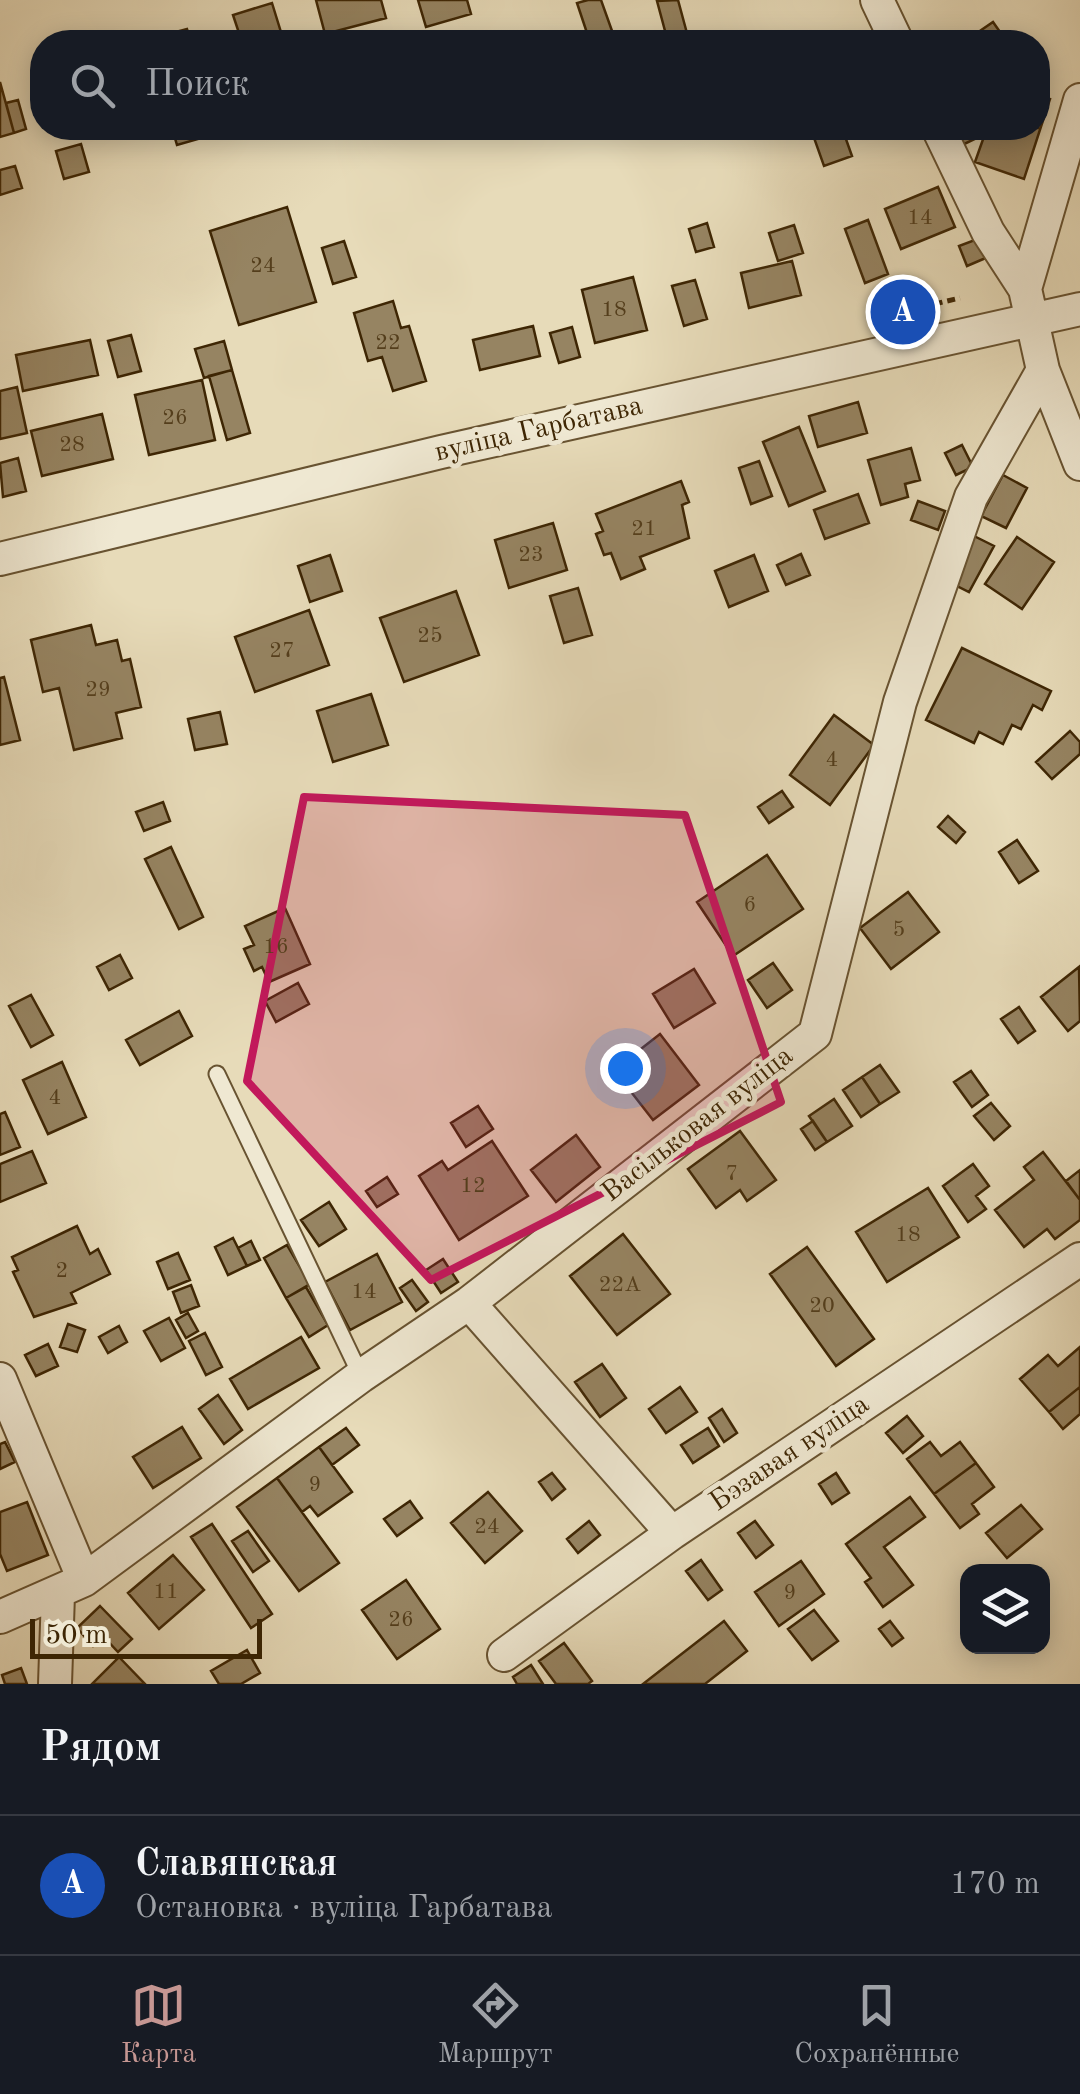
<!DOCTYPE html>
<html lang="ru">
<head>
<meta charset="utf-8">
<style>
	body { margin:0; font-family:"Old Standard TT",serif; background:#242831; color:#f1f3f6 }
	.controls { position:absolute; right:30px; bottom:30px; display:grid; overflow:hidden; border-radius:20px; box-shadow:0 5px 25px #0003 }
	.controls button { width:90px; height:90px; display:grid; place-items:center; padding:0; border:0; border-bottom:2px solid #363941; background:#171b24; color:#f1f3f6; font:50px sans-serif }
	.scale { position:absolute; left:30px; bottom:25px; width:232px; box-sizing:border-box; padding-left:10px; border:5px solid #3e2604; border-top:0; font-size:28px; line-height:35px; white-space:nowrap; color:#3e2604; -webkit-text-stroke:8px #efe8d2; paint-order:stroke }
	.you { position:absolute; left:625px; top:1068px; width:35px; height:35px; margin:-25px; border:8px solid #fff; border-radius:50%; background:#1a73e8; box-shadow:0 0 0 15px #1a73e833 }
	.badge { display:grid; place-items:center; width:65px; height:65px; border-radius:50%; background:#c59692; color:#fff; font-size:32px; font-weight:700 }
	.pin { position:absolute; translate:-50% -50%; border:5px solid #fff; box-shadow:0 2px 10px #0006 }
	.list { margin:0; padding:0; list-style:none }
	h2 { display:flex; justify-content:space-between; align-items:center; height:130px; margin:0; padding:0 40px; font-size:42px }
	h2 small { font-size:32px; font-weight:400; color:#9ea1a6 }
	.list li { display:grid; grid-template-columns:65px 1fr auto; gap:30px; align-items:center; box-sizing:border-box; height:140px; padding:0 40px; border-top:2px solid #363941 }
	.list b { display:block; font-size:38px; white-space:nowrap }
	.list p { margin:0; font-size:32px; white-space:nowrap; color:#9ea1a6 }
	.list em { font-size:32px; font-style:normal; color:#9ea1a6 }
	.icon { flex:none; width:55px; height:55px; fill:none; stroke:currentColor; stroke-width:2; stroke-linecap:round; stroke-linejoin:round }
	.map { position:relative; flex:none; width:1080px; height:1684px; overflow:hidden }
	.search { position:absolute; background:#171b24; box-shadow:0 5px 25px #0003; left:30px; right:30px; top:30px; height:110px; display:flex; align-items:center; gap:25px; box-sizing:border-box; padding:0 35px; border-radius:40px; color:#9ea1a6; font-size:38px }
	.sheet { height:270px; background:#171b24 }
	nav { display:flex; justify-content:space-around; align-items:center; box-sizing:border-box; height:140px; border-top:2px solid #363941; background:#171b24; font-size:28px; color:#9ea1a6 }
	nav a { display:grid; justify-items:center; gap:5px }
	nav .on { color:#c59692 }
	.map>svg:first-child { display:block }
</style>
</head>
<body>
<div class="map">
<svg width="1080" height="1684" viewBox="0 0 1080 1684">
	<rect width="100%" height="100%" fill="#e7dbb9"/>
	<filter id="stains"><feTurbulence type="fractalNoise" baseFrequency=".002" numOctaves="4"/><feColorMatrix values="0 0 0 0 .2 0 0 0 0 .09 0 0 0 0 .02 0 0 0 .5 -.17"/></filter>
	<radialGradient id="worn" r=".72"><stop offset=".6" stop-color="#630" stop-opacity="0"/><stop offset="1" stop-color="#630" stop-opacity=".3"/></radialGradient>
	<path fill="#968462" stroke="#3e2604" stroke-width="2.5" d="M316,0H381L386,18L325,34Z
		M418,0H467L471,14L426,27Z
		M588,0H601L616,42H590L577,3Z
		M678,0L688,37L668,42L657,1Z
		M272,3L284,42H230L240,36L233,15Z
		M993,22L1007,42H981L977,33Z
		M187,29L191,42H158L157,37Z
		M0,82L14,133L0,137Z
		M1038,95L1050,99L1024,179L975,162L987,128H1038Z
		M18,100L26,129L14,133L6,103Z
		M172,128H209L212,135L177,145Z
		M842,128L852,156L824,166L813,135Z
		M951,128H974L979,137L960,146Z
		M81,144L89,172L64,179L56,151Z
		M15,166L22,188L0,195V170Z
		M938,187L955,227L901,249L885,209Z
		M287,207L316,302L239,325L210,231Z
		M868,220L888,274L865,283L845,229Z
		M707,223L714,247L696,252L689,229Z
		M794,225L803,253L778,261L769,233Z
		M980,238L988,257L967,266L959,246Z
		M344,241L356,277L333,284L322,248Z
		M792,261L801,295L749,308L741,273Z
		M633,277L647,330L595,343L582,290Z
		M695,280L707,319L684,326L672,286Z
		M393,301L401,328L409,326L426,381L393,391L382,357L368,361L354,313Z
		M533,326L540,356L480,370L473,340Z
		M572,327L580,357L559,363L550,333Z
		M131,335L141,371L118,377L108,341Z
		M90,340L98,375L23,391L16,355Z
		M224,341L232,370L204,378L195,349Z
		M232,370L250,433L227,440L209,376Z
		M202,380L215,440L149,455L135,395Z
		M17,387L27,433L0,439V391Z
		M858,402L867,433L818,447L809,416Z
		M102,414L113,459L42,476L31,431Z
		M799,427L825,491L789,506L763,442Z
		M962,445L973,467L956,475L945,453Z
		M911,448L920,480L905,484L908,497L881,505L868,460Z
		M18,458L26,491L3,497L0,463Z
		M759,461L772,496L751,504L739,468Z
		M1003,475L1027,488L1006,528L981,516Z
		M681,481L689,502L682,505L689,538L640,557L645,569L621,579L611,553L604,555L596,534L603,531L596,514Z
		M858,494L869,523L825,539L814,510Z
		M918,501L945,511L938,530L911,520Z
		M553,523L567,570L509,588L495,540Z
		M974,536L994,546L969,592L949,582Z
		M1017,537L1054,562L1022,609L985,584Z
		M801,554L810,575L786,585L777,565Z
		M330,555L342,591L310,602L298,566Z
		M754,555L768,591L729,607L715,571Z
		M578,588L592,635L564,643L550,596Z
		M456,591L479,655L404,682L380,618Z
		M309,610L329,665L255,692L235,637Z
		M91,625L96,645L117,640L122,661L130,659L141,707L116,713L122,738L74,750L59,688L43,692L31,640Z
		M962,648L1051,691L1042,710L1033,705L1021,729L1012,725L1003,744L979,732L974,743L926,720Z
		M4,677L20,740L0,745V678Z
		M371,694L388,745L333,762L317,711Z
		M220,712L227,744L195,750L188,719Z
		M834,715L874,745L830,805L790,775Z
		M1070,731L1080,742V754L1052,779L1036,762Z
		M782,791L793,807L769,823L758,807Z
		M163,802L170,821L144,831L136,812Z
		M948,816L965,832L956,843L938,827Z
		M1017,840L1038,871L1019,883L999,852Z
		M171,847L203,917L179,929L145,859Z
		M767,855L803,909L733,956L697,902Z
		M908,892L939,932L891,969L860,928Z
		M285,908L310,964L269,982L262,967L254,971L244,949L254,945L245,926Z
		M120,955L132,978L109,990L97,967Z
		M773,963L792,990L767,1008L748,980Z
		M1079,967L1080,1021L1068,1031L1041,997Z
		M694,969L715,1003L674,1028L653,994Z
		M298,983L309,1004L276,1022L265,1001Z
		M31,995L53,1035L31,1047L9,1006Z
		M1019,1007L1035,1031L1018,1043L1001,1019Z
		M179,1011L192,1036L140,1065L126,1040Z
		M660,1034L699,1085L653,1120L614,1070Z
		M62,1062L86,1117L48,1134L23,1080Z
		M880,1065L899,1092L880,1104L862,1077Z
		M971,1071L988,1095L972,1107L954,1082Z
		M862,1077L880,1104L861,1117L843,1090Z
		M834,1099L852,1126L827,1142L809,1116Z
		M991,1103L1010,1126L994,1140L974,1116Z
		M478,1106L493,1129L466,1147L451,1123Z
		M5,1112L20,1147L0,1155V1114Z
		M813,1121L827,1142L815,1150L801,1129Z
		M740,1131L776,1180L747,1201L740,1190L716,1208L688,1169Z
		M576,1135L600,1167L556,1202L531,1170Z
		M492,1141L528,1196L459,1240L419,1176L442,1161L448,1170Z
		M32,1151L46,1183L0,1202V1164Z
		M1043,1152L1080,1200V1220L1055,1239L1047,1229L1024,1247L995,1210L1034,1180L1024,1167Z
		M973,1164L989,1186L976,1196L986,1209L968,1222L943,1186Z
		M1080,1170V1200L1066,1181Z
		M387,1177L398,1194L377,1207L366,1191Z
		M928,1188L959,1237L887,1282L856,1232Z
		M329,1202L346,1229L319,1246L301,1220Z
		M77,1226L90,1254L98,1249L110,1274L71,1293L76,1303L34,1317L13,1272L18,1270L12,1257Z
		M623,1234L670,1294L617,1335L570,1276Z
		M233,1238L247,1266L228,1275L215,1247Z
		M251,1241L260,1260L247,1266L238,1248Z
		M287,1245L310,1284L286,1298L264,1258Z
		M807,1247L874,1339L836,1366L770,1274Z
		M178,1253L190,1280L168,1289L157,1262Z
		M377,1254L402,1302L350,1330L325,1282Z
		M443,1259L458,1282L441,1293L426,1270Z
		M412,1280L428,1302L416,1311L400,1288Z
		M191,1285L199,1306L181,1313L173,1292Z
		M306,1287L328,1325L309,1337L286,1298Z
		M188,1313L198,1331L186,1338L176,1320Z
		M169,1318L185,1348L161,1361L144,1331Z
		M68,1324L85,1330L77,1352L60,1347Z
		M119,1326L127,1342L108,1353L99,1337Z
		M205,1333L222,1367L206,1375L189,1341Z
		M301,1337L319,1368L248,1409L230,1379Z
		M48,1344L58,1366L36,1376L25,1355Z
		M1080,1347V1387L1049,1412L1020,1379L1048,1355L1058,1366Z
		M602,1364L626,1398L600,1417L575,1382Z
		M680,1387L697,1412L666,1433L649,1409Z
		M1080,1387V1414L1063,1429L1049,1412Z
		M218,1395L242,1430L224,1444L199,1409Z
		M722,1409L737,1433L724,1442L709,1418Z
		M907,1416L923,1436L903,1453L886,1433Z
		M182,1427L201,1458L153,1488L133,1457Z
		M346,1428L359,1445L332,1465L319,1447Z
		M708,1428L719,1446L693,1463L681,1445Z
		M5,1442L15,1462L0,1469V1444Z
		M930,1442L941,1456L960,1442L976,1463L934,1494L907,1459Z
		M319,1447L352,1492L318,1516L310,1506L302,1512L277,1478Z
		M976,1463L994,1487L972,1504L979,1514L960,1528L934,1494Z
		M552,1473L565,1489L552,1500L539,1482Z
		M836,1473L849,1493L832,1504L819,1484Z
		M277,1478L339,1563L299,1591L237,1507Z
		M488,1492L522,1531L485,1563L451,1523Z
		M910,1497L925,1517L884,1547L913,1585L883,1607L865,1582L871,1578L846,1544Z
		M410,1501L422,1518L397,1536L384,1519Z
		M27,1502L48,1555L7,1571L0,1554V1512Z
		M1021,1505L1042,1529L1007,1558L986,1533Z
		M589,1521L600,1535L578,1553L567,1539Z
		M755,1521L773,1545L756,1558L738,1533Z
		M212,1524L272,1614L251,1628L191,1537Z
		M248,1531L269,1561L253,1572L232,1541Z
		M173,1555L204,1590L159,1629L128,1593Z
		M701,1560L722,1590L708,1600L686,1571Z
		M801,1561L824,1594L779,1626L755,1592Z
		M406,1580L440,1629L397,1659L362,1610Z
		M100,1606L132,1639L118,1652L103,1636L93,1646L77,1628Z
		M814,1610L838,1641L812,1660L788,1629Z
		M724,1621L747,1651L705,1684H643Z
		M890,1621L903,1638L892,1646L879,1629Z
		M564,1643L592,1681L588,1684H556L539,1661Z
		M247,1650L260,1673L241,1684H219L211,1671Z
		M119,1657L145,1684H92Z
		M531,1665L543,1684H517L513,1677Z
		M21,1668L27,1684H5L2,1675Z"/>
	<g fill="none" stroke-linecap="round" stroke-linejoin="round">
		<g stroke="#685331" stroke-width="19">
			<path id="service" d="M217,1074L361,1376"/>
		</g>
		<g stroke="#685331" stroke-width="36">
			<path id="minor" d="M877,0L897,42
				M1080,100L1025,289L1043,370L1080,464
				M938,128L988,232L1025,289
				M0,559L441,452L1080,309
				M469,1303L672,1533
				M0,1379L84,1580
				M0,1617L84,1580L361,1376L469,1303L815,1034L900,702L971,497L1043,370
				M504,1655L672,1533L1080,1259
				M55,1684L58,1594"/>
		</g>
		<path stroke="#3e2604" stroke-width="5" stroke-dasharray="8 5" stroke-linecap="butt" d="M884,316L960,298"/>
		<use href="#service" stroke="#efe8d2" stroke-width="15"/>
		<use href="#minor" stroke="#efe8d2" stroke-width="32"/>
	</g>
	<path fill="#c2185b" fill-opacity="0.2" stroke="#c2185b" stroke-width="8" stroke-linejoin="round" d="M304,797L685,815L781,1102L431,1280L247,1081Z"/>
	<g text-anchor="middle" dominant-baseline="central" stroke-width="10" stroke-linejoin="round" paint-order="stroke">
		<g font-size="22" fill="#543e1c">
			<text x="920" y="218">14</text>
			<text x="263" y="266">24</text>
			<text x="614" y="310">18</text>
			<text x="388" y="343">22</text>
			<text x="175" y="418">26</text>
			<text x="72" y="445">28</text>
			<text x="644" y="529">21</text>
			<text x="531" y="555">23</text>
			<text x="430" y="636">25</text>
			<text x="282" y="651">27</text>
			<text x="98" y="690">29</text>
			<text x="832" y="760">4</text>
			<text x="750" y="905">6</text>
			<text x="899" y="930">5</text>
			<text x="276" y="947">16</text>
			<text x="55" y="1098">4</text>
			<text x="732" y="1174">7</text>
			<text x="473" y="1186">12</text>
			<text x="908" y="1235">18</text>
			<text x="62" y="1271">2</text>
			<text x="620" y="1285">22А</text>
			<text x="364" y="1292">14</text>
			<text x="822" y="1306">20</text>
			<text x="315" y="1485">9</text>
			<text x="487" y="1527">24</text>
			<text x="166" y="1592">11</text>
			<text x="790" y="1593">9</text>
			<text x="401" y="1620">26</text>
		</g>
		<g font-size="28" fill="#3e2604" stroke="#efe8d2">
			<text transform="translate(539 430) rotate(-13)">вуліца Гарбатава</text>
			<text transform="translate(698 1125) rotate(-38)">Васільковая вуліца</text>
			<text transform="translate(790 1454) rotate(-34)">Бэзавая вуліца</text>
		</g>
	</g>
	<rect width="100%" height="100%" filter="url(#stains)"/>
	<rect width="100%" height="100%" fill="url(#worn)"/>
</svg>
<div class="controls">
<button><svg class="icon" aria-label="layers" viewBox="0 0 24 24"><path d="M12 4l9 5-9 5-9-5zM3 14l9 5 9-5"/></svg></button>
</div>
<div class="scale">50 m</div>
<div class="you"></div>
<div class="pin badge" style="left:903px;top:312px;background:#1a4fb4">A</div>
<div class="search"><svg class="icon" aria-label="search" viewBox="0 0 24 24"><circle cx="10" cy="10" r="6"/><path d="M15 15l6 6"/></svg>Поиск</div>
</div>
<section class="sheet">
<h2>Рядом<small></small></h2>
<ul class="list">
<li><span class="badge" style="background:#1a4fb4">A</span><div><b>Славянская</b><p>Остановка · вуліца Гарбатава</p></div><em>170 m</em></li>
</ul>
</section>
<nav>
<a class="on"><svg class="icon" aria-label="map" viewBox="0 0 24 24"><path d="M3 6l6-2 6 2 6-2v14l-6 2-6-2-6 2zM9 4v14M15 6v14"/></svg>Карта</a>
<a><svg class="icon" aria-label="directions" viewBox="0 0 24 24"><path d="M12 3l9 9-9 9-9-9zM9 14v-3h6M13 9l2 2-2 2"/></svg>Маршрут</a>
<a><svg class="icon" aria-label="saved" viewBox="0 0 24 24"><path d="M7 4h10v16l-5-4-5 4z"/></svg>Сохранённые</a>
</nav>
</body>
</html>
